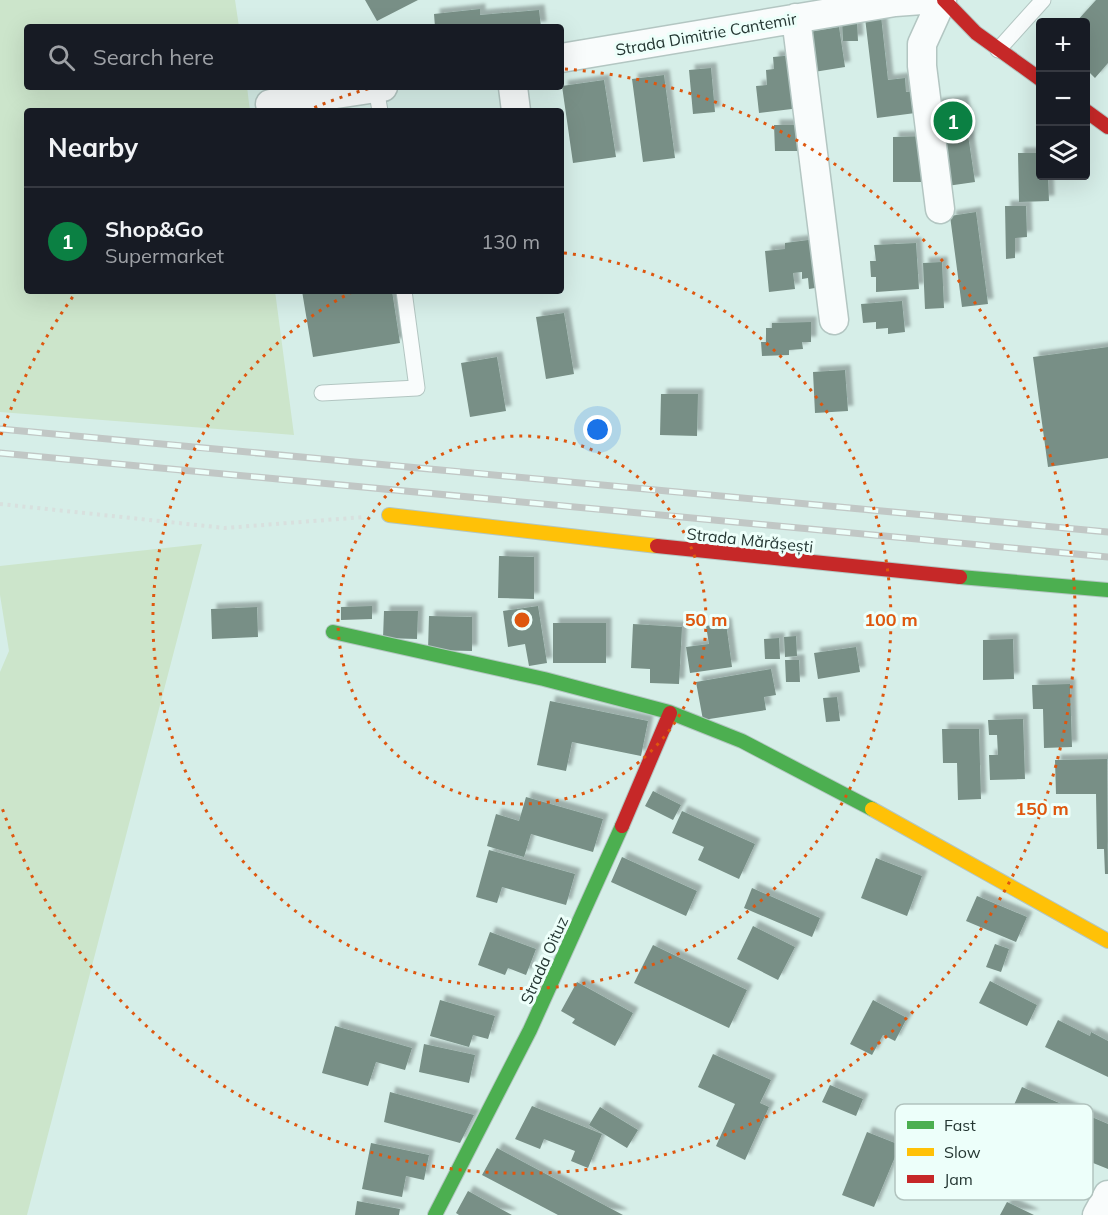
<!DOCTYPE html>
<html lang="en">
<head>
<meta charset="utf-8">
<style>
	body { margin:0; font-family:Mulish,sans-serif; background:#20242c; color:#f1f3f6 }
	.controls { position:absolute; right:18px; top:18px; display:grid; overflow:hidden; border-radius:6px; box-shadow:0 6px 24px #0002 }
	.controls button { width:54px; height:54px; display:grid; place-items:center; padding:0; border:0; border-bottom:2px solid #363941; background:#171b24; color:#f1f3f6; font:30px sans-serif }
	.you { position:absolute; left:598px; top:430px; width:21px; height:21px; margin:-15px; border:4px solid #fff; border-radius:50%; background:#1a73e8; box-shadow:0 0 0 9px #1a73e833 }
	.badge { display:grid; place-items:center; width:39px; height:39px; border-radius:50%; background:#0b8043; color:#fff; font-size:20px; font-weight:700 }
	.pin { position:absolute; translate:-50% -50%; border:3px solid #fff; box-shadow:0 2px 6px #0006 }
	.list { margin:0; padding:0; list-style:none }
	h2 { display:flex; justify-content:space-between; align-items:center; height:78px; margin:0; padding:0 24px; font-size:26px }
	h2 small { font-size:20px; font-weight:400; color:#9ea1a6 }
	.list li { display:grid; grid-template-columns:39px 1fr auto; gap:18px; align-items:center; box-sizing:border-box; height:108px; padding:0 24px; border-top:2px solid #363941 }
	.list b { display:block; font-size:22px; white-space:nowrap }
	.list p { margin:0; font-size:20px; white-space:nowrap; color:#9ea1a6 }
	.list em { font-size:20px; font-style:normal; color:#9ea1a6 }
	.icon { flex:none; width:33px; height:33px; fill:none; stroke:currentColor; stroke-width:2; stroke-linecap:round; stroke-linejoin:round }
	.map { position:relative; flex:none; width:1108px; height:1215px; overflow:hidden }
	.search { position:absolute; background:#171b24; box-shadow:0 6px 24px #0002; left:24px; top:24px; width:540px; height:66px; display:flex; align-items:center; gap:15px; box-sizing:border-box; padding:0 21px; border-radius:6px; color:#9ea1a6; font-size:22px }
	.panel { position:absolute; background:#171b24; box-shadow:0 6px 24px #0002; left:24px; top:108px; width:540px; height:186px; border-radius:6px }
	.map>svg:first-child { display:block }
</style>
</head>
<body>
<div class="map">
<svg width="1108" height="1215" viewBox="0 0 1108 1215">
	<defs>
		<filter id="shadow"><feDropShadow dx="5.5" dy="-5.5" stdDeviation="1.5" flood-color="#0004"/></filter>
	</defs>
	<rect width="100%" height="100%" fill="#d6eee8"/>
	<path fill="#cce5cb" d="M0,0H235L239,27H27V87H247L250,111H27V291H275L294,435L0,412Z
		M202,544L27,1215H0V672L9,651L0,595V566Z"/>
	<path fill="#788f86" filter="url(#shadow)" d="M365,0H418L377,21Z
		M1096,0H1108V63L1095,78L1086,69V22H1076Z
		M480,9V15L539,10L541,27H435L434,14Z
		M881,16L888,80L905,78L906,92L921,90L923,112L877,118L865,18Z
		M842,21H857L858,41H843Z
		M839,27L845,67L814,72L808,32Z
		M794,55L800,108L759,113L756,86L767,85L766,70L774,69L773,57Z
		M711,68L715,112L693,114L689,70Z
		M664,75L675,158L643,162L632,79Z
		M604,80L616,157L573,163L562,86Z
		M963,101L975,182L947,186L935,104Z
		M774,125H800L801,151H775Z
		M929,136V182H893V137Z
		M1018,153H1040V176H1048L1049,201L1019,202Z
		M1005,206H1026L1027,237L1015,238V258L1006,259Z
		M976,212L988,304L962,307L950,216Z
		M816,239L821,287L809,289L808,278L802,279V272L793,273L795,289L769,292L765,251L785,249V243Z
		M916,243L919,289L876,292V277H871L870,261H876L874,245Z
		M942,262L944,308L925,309L923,263Z
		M302,291H392L400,343L313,357Z
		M902,301L905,332L888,334V328L876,329V322L863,323L861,304Z
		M564,313L574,374L546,379L536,317Z
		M811,322V342H802L803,349L789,350V355L762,356L761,342H766V328H772V323Z
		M1108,347V458L1048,467L1033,357Z
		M497,357L506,411L470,417L461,363Z
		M845,370L848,411L815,413L813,372Z
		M661,394H698L697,436L660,435Z
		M499,556L534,557V599L498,598Z
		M372,606V619L341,620V607Z
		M538,606L547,663L529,666L525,644L508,647L503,611Z
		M257,607L258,637L212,639L211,609Z
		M384,611H418L417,639L383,638Z
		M429,616L472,617V651L428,650Z
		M553,623H606V663H553Z
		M726,623L732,667L690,673L686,647L709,644L706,626Z
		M633,624L682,627L679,684L650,683V669L631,668Z
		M796,636L797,656L785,657L784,637Z
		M779,638L780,659H765L764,639Z
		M1013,639L1014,679L983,680V640Z
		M856,647L860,672L818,679L814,653Z
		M785,660H799L800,682H786Z
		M771,669L776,695L764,697L766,710L703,720L696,682Z
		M1070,684L1072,747L1044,748L1043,709H1033L1032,685Z
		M837,697L840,721L826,722L823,698Z
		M550,701L648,721L641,756L572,742L566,771L537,765Z
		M1023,719L1025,779L990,780L989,755H998L997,735H989L988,720Z
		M942,729H979L981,799L958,800L957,763H943Z
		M1107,759L1108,874H1105L1104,849H1097L1096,794H1056L1055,760Z
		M653,791L681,805L673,820L645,806Z
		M526,797L603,819L593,852L531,834L524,857L487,846L496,814L519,821Z
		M682,811L755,844L739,879L698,860L704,847L672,833Z
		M489,850L575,874L566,905L502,887L497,903L476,897Z
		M622,857L697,891L686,916L611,882Z
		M876,858L922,876L907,916L861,898Z
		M752,888L820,918L812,937L744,908Z
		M977,896L1027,917L1016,942L966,921Z
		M753,926L795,947L778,980L737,959Z
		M490,932L536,949L526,975L508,968L505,975L478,965Z
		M995,944L1009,949L1001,972L986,967Z
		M653,945L747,990L729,1028L634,983Z
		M990,981L1037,1005L1027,1026L979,1003Z
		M577,982L633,1013L615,1046L572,1023L575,1019L561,1011Z
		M440,1000L495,1016L488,1039L473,1035L469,1047L430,1036Z
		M873,1000L907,1018L895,1041L883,1035L872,1055L850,1044Z
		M1058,1020L1090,1036L1091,1032L1108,1041V1077L1045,1047Z
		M335,1026L412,1048L405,1070L376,1062L368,1086L322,1073Z
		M424,1044L475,1055L469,1083L419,1072Z
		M713,1054L771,1080L760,1103L769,1107L745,1160L716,1146L735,1104L698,1087Z
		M830,1085L863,1099L856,1116L822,1102Z
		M1022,1087L1108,1124V1169L1004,1127Z
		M390,1092L474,1115L460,1143L384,1122Z
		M532,1106L602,1134L588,1168L571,1161L575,1151L544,1139L540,1149L515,1139Z
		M600,1107L638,1130L627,1148L589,1125Z
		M867,1132L900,1145L874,1207L842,1195Z
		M371,1143L429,1155L424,1180L406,1176L402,1197L362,1189Z
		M497,1148L623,1215H558L482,1175Z
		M468,1191L512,1215H459L456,1213Z
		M357,1201L400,1209L399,1215H355Z
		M1007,1202L1034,1215H1000Z"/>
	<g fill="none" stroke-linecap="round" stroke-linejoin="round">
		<g stroke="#b3c6c2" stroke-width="17">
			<path id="lane" d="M998,50L1043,0
				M376,88L380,111
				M322,393L417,388L404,291"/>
		</g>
		<g stroke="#b3c6c2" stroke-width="31">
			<path id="street" d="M796,18L834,320
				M561,58L895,2L922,0
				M513,87L516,111
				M270,104L383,87
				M940,209L922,66V44L942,0
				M1097,1215L1108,1195"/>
		</g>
		<g stroke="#b3c6c2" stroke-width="16">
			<path id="fast" d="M960,577L1108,590
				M333,632L544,679L669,712L742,741L872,809
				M435,1215L530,1030L622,826"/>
		</g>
		<g stroke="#b3c6c2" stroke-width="16">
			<path id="slow" d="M389,515L657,546
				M872,809L1108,941"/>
		</g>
		<g stroke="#b3c6c2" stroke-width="16">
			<path id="jam" d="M944,0L976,33L1040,79
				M1086,111L1108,127
				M657,546L960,577
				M622,826L670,713"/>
		</g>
		<path stroke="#d8e0de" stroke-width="4" stroke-dasharray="3 4.5" stroke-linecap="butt" d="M0,504L225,528L364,517"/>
		<use href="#lane" stroke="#f9fcfc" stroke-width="15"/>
		<use href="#street" stroke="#f9fcfc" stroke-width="28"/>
		<use href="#fast" stroke="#4caf50" stroke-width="14"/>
		<use href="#slow" stroke="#ffc107" stroke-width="14"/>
		<use href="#jam" stroke="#c62828" stroke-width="14"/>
		<g stroke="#c1c7c5" stroke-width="7">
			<path id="rail" d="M0,429L1108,532
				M0,453L1108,557"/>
		</g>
		<use href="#rail" stroke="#edfffa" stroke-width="4.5" stroke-dasharray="14" stroke-linecap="butt"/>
	</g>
	<g fill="none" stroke="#de570e" stroke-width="3" stroke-dasharray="3 6">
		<circle cx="522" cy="620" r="184"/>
		<path d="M564 253A369 369 0 1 1 354 291"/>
		<path d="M1 435A553 553 0 0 1 77 291M306 111A553 553 0 0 1 374 87M565 69A553 553 0 1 1 1 805"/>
	</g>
	<g text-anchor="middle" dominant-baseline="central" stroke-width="6" stroke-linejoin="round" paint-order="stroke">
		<g font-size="16" fill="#253733" stroke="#edfffa">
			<text transform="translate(706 34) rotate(-10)">Strada Dimitrie Cantemir</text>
			<text transform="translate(750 540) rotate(6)">Strada Mărășești</text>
			<text transform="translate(544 960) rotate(-66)">Strada Oituz</text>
		</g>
	</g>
	<rect x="895" y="1104" width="198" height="96" rx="9" fill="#edfffa" stroke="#b1c3be" stroke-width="1.5"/>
	<rect x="907" y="1121" width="27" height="8" fill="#4caf50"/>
	<rect x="907" y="1148" width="27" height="8" fill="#ffc107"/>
	<rect x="907" y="1175" width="27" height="8" fill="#c62828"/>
	<g font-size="16" fill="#253733">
		<text x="944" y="1131">Fast</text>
		<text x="944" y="1158">Slow</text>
		<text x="944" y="1185">Jam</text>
	</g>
	<circle cx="522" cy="620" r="9" fill="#de570e" stroke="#edfffa" stroke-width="3"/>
	<g font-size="18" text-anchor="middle" font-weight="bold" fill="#de570e" stroke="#edfffa" stroke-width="6" stroke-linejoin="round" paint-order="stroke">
		<text x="706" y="626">50 m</text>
		<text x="891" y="626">100 m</text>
		<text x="1042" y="815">150 m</text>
	</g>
</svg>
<div class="controls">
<button>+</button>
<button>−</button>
<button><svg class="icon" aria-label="layers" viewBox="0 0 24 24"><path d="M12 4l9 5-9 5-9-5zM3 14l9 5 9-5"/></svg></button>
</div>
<div class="you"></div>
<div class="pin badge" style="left:953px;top:121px">1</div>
<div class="search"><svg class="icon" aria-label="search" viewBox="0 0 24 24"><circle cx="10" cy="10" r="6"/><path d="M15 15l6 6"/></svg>Search here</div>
<section class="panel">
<h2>Nearby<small></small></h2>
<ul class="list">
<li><span class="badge">1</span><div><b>Shop&amp;Go</b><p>Supermarket</p></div><em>130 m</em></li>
</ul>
</section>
</div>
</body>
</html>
